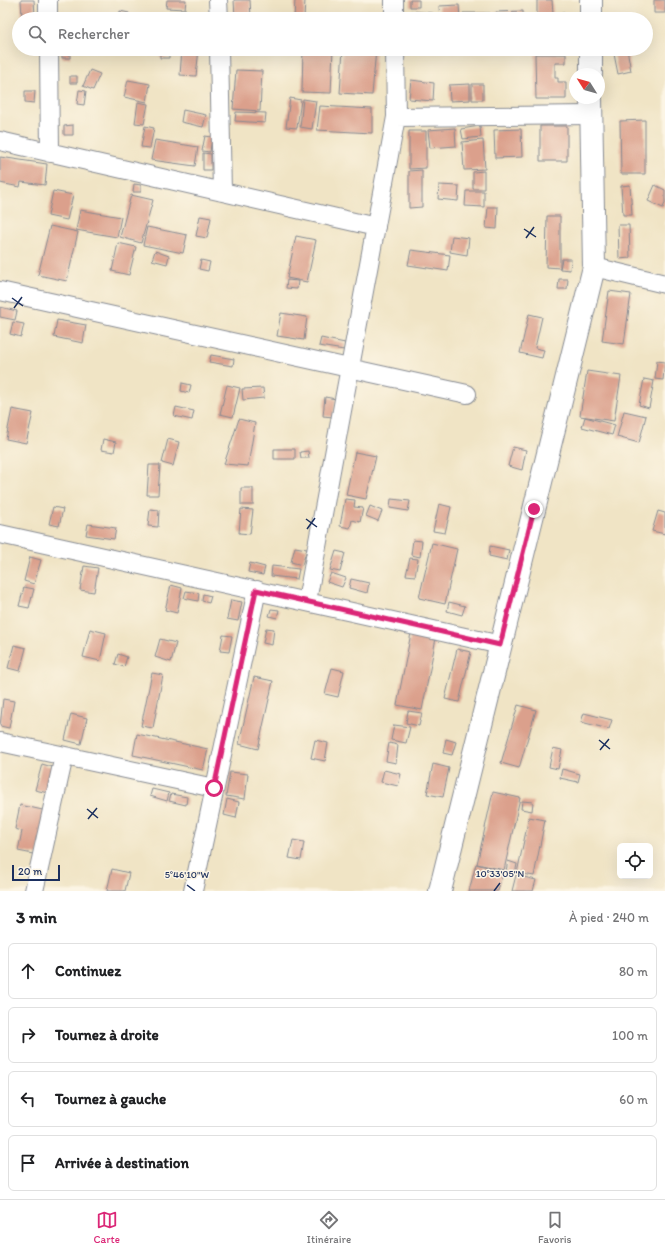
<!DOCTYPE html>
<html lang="fr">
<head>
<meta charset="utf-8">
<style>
	body { margin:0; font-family:Itim,sans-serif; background:#f2f2f2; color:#202124 }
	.controls { position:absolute; right:12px; bottom:12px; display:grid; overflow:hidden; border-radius:6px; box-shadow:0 4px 16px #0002 }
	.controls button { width:36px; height:36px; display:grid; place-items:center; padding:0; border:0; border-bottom:1px solid #e0e0e0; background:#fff; color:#202124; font:20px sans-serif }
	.compass { position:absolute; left:569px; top:68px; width:36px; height:36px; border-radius:50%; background:#fff; box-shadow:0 4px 16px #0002; rotate:307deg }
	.scale { position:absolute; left:12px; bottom:10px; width:48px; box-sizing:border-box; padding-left:4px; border:2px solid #1b2f5e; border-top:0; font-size:11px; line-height:14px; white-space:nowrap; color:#1b2f5e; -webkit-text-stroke:3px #fcf5e5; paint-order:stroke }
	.stop { position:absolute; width:12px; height:12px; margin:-9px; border:3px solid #db2777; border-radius:50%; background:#fff }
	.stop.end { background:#db2777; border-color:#fff; box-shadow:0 1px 4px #0008 }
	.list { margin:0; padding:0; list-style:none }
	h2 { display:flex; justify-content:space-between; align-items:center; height:52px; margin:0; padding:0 16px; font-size:17px }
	h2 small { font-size:13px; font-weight:400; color:#757577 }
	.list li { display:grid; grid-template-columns:26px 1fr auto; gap:12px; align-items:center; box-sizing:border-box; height:56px; margin:0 8px 8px; padding:0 8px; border:1px solid #e0e0e0; border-radius:6px }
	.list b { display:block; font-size:15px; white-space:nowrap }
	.list em { font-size:13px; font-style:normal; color:#757577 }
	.icon { flex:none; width:22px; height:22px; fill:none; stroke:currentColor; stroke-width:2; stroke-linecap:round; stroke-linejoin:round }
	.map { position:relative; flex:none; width:665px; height:891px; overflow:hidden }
	.search { position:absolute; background:#fff; box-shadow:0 4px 16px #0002; left:12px; right:12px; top:12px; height:44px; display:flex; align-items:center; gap:10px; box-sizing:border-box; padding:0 14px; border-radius:22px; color:#757577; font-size:15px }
	.sheet { height:308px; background:#fff }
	nav { display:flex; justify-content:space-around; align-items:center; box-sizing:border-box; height:56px; border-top:1px solid #e0e0e0; background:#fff; font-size:11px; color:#757577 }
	nav a { display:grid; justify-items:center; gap:2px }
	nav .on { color:#db2777 }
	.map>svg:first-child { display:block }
</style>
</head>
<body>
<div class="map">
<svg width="665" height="891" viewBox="0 0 665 891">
	<rect width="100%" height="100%" fill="#fcf5e5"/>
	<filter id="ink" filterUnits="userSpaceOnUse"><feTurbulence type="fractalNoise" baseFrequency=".025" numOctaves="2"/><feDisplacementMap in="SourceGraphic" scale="8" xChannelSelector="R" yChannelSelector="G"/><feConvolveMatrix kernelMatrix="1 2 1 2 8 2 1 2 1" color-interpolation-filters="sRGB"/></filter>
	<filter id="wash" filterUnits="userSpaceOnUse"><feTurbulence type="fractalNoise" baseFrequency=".012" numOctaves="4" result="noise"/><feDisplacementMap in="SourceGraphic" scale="16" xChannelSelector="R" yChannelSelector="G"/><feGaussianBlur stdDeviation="0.9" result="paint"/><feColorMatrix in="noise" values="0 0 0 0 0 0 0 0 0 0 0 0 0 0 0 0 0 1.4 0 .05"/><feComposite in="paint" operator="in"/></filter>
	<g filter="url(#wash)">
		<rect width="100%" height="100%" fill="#f0e4c5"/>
		<g id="blocks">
			<path fill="#dba08c" d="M21,0H34L35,16L22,17Z
				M167,0H186L185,9L166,8Z
				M234,0H250L251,17L235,18Z
				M295,0H305L304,19H294Z
				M410,0H419V7H410Z
				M537,0H552L553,14L564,13V19H537Z
				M654,0H665V13H654Z
				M459,5L460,19H440L439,6Z
				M120,11L129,13L128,19H119Z
				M411,11L433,13L432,19H410Z
				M523,11V19H496V12Z
				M463,13H490V19H463Z
				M62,49H70V58H62Z
				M132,49H151V52L132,51Z
				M160,49H169V58H160Z
				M182,49H199L196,76L180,75Z
				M256,49H296L295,52Z
				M303,49H333L331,93L302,92Z
				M343,49H376L372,95L340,93Z
				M613,49H627L631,71L618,74Z
				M535,54H566V63H555V78H558V82H566V99H536Z
				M90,70L100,74L93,90L83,86Z
				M236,70L262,71L260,111L233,109Z
				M70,76H77V83H70Z
				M128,80L150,84L147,102L124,97Z
				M411,80L434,83L433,101L409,99Z
				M470,84V100L450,101L449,85Z
				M472,84H483V100H472Z
				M79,90L86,91L84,105L77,104Z
				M25,91H35L34,103L25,102Z
				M290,98L301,100L297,128L286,127Z
				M303,99L316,101L312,129L300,127Z
				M138,102L148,104L144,124L135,123Z
				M320,106L372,109V133L317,130Z
				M183,110L206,115L203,127L181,122Z
				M236,112L266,113L265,123L235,121Z
				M645,120V174H621L620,121Z
				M73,125V135H64V126Z
				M145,126L154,128L150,148L141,147Z
				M480,126L481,137L463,139L461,129Z
				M540,126H567V161H540Z
				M455,128L456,146L430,148L428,130Z
				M521,129L522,157L495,158L494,130Z
				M409,131H426V168L409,169Z
				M205,136L212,137L210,152L202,151Z
				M155,140L198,147L195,166L151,160Z
				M483,140L485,169L464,170L462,142Z
				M203,153L211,154V170H203Z
				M0,157L47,164L45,185L21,182L20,187L0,183Z
				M422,170V207L409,208V171Z
				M484,171V189H473V172Z
				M134,184L141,185V192H133Z
				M439,185L459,186L458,201L438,199Z
				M630,185L632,215H623L621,186Z
				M655,185L665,190V203L663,208L648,201Z
				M53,191L73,195L67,220L48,216Z
				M466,191H484V207L465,206Z
				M131,195L153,200L141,243L120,237Z
				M488,207H498L497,229L486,228Z
				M80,210L121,217L117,237L76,230Z
				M200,216L211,218L207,238L196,236Z
				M547,216H560V268L546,267Z
				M618,225H629L630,258L619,259Z
				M50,226L78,232L67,281L38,275Z
				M147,227L187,235L183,253L143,245Z
				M296,236L316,240L307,282L287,278Z
				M452,236L469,238L467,255L450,252Z
				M118,243L136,247L129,275L112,271Z
				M411,250L450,255L448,271L408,265Z
				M155,251L169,256L167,264L152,260Z
				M562,259H571L570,270L560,269Z
				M201,260L210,262L208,271L199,269Z
				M559,279H568L567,289H558Z
				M287,280L298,281L297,289L286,288Z
				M609,291L631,294L624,344L602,341Z
				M0,307L17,311L15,320L0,317Z
				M281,313L307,317L304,340L277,336Z
				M529,314L542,317L535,348L544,350L542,358L520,353Z
				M57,320L86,325L83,343L54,337Z
				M13,322L24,324L21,337L10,334Z
				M321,338L345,343L344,350L319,346Z
				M211,355L234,359L233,366L209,362Z
				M657,361L665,362L663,380L655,379Z
				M587,371L621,376L614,421L580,416Z
				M644,379L654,381L649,408L639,405Z
				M182,383L191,385L189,393L181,391Z
				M227,385L240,388L233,417L220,414Z
				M263,388L264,398L243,400L242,389Z
				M325,397L336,399L333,417L323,416Z
				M176,407L194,411L192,420L174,416Z
				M12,409L33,413L26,443L6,439Z
				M624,411L646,416L639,443L617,437Z
				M585,417L615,425L612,435L582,427Z
				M239,419L255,423L248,466L224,464Z
				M103,439L116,442L114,452L101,450Z
				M168,439L179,442L173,466L162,463Z
				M513,447L526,450L522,470L508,466Z
				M274,449H295V459H274Z
				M308,451L309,458H301L300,452Z
				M355,452L376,456L366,499L346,495Z
				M149,465H160L158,495H147Z
				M241,488H253V505H241Z
				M345,499L355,500L354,507L363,508L360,522L352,520L350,528L340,526Z
				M391,499L410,501L408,511L390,508Z
				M439,504L451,507L445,533L433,531Z
				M370,506L382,511L378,521L366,516Z
				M53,507L63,509L59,526L49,524Z
				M150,509L159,510L158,527L148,526Z
				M241,509L253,510L250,534L239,533Z
				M658,511L665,513V534L652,531Z
				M88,524L116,528L114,539L86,535Z
				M413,540L422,541L420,557L411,555Z
				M432,543L457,549L445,604L419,598Z
				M490,546L509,550L507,560L489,556Z
				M295,547L307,549L302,565L291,562Z
				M336,551L345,553L340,572L330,570Z
				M30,557L41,560L34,584L24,581Z
				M410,558L418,559L415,576L406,575Z
				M250,563L265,567L263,575L248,572Z
				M84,566L98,568L94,592L80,590Z
				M272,566L299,569L297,579L271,576Z
				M331,573L346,578L342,587L327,582Z
				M351,579L369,583L367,593L349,588Z
				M171,585L182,588L177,613L165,610Z
				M24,587L34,589L29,608L19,606Z
				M186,591L199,593L198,601L184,598Z
				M203,594L211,596L209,603L202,601Z
				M231,600L242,602L238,621L227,619Z
				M449,602L465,606L462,615L447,611Z
				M271,609L279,610L277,618L269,616Z
				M266,628L274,629L272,645L263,643Z
				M90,629L106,633L100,661L83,657Z
				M411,633L436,638L422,710L397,705Z
				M223,635L232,636L229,652L220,651Z
				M160,639L176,643L171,662L155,657Z
				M14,645L26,648L20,671L8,668Z
				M457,649L471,652L459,702L445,699Z
				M118,654L127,657L124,667L115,664Z
				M332,668L344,671L338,697L325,694Z
				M152,673L163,675L153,728L141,726Z
				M254,677L273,681L258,749L239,744Z
				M3,699L14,701L9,728L0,726Z
				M518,705L536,710L519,768L501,763Z
				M408,711L422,713L419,726L406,723Z
				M584,713L612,720L609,729L581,722Z
				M71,714L87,718L81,744L65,740Z
				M394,725L410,727L406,743L391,740Z
				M137,734L208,749L203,770L133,755Z
				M446,739L456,742L452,755L443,753Z
				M315,740L328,743L325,761L311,758Z
				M389,743L398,745L396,763L386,761Z
				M553,748L562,750L558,769L549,767Z
				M42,764L59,769L52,794L35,790Z
				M433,764L449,768L443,797L427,794Z
				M562,769L580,774L578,782L560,778Z
				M384,770L401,774L398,786L381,782Z
				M230,772L248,774L245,799L226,796Z
				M152,789L169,793L167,801L150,796Z
				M493,792L520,798L504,870L477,864Z
				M171,794L187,797L186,805L169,801Z
				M227,799L239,802L236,818L224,815Z
				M522,801L533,802L532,811L521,809Z
				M20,805L47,811L38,855L18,851L22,831L15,829Z
				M529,817L545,820L534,876L517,873Z
				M293,840L304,842L301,860L289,858Z
				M508,861L517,864L515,874L506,871Z
				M476,864L503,871L498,891H469Z
				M112,869L129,873L125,891H107Z
				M516,875L536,880L533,891H512Z"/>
		</g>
	</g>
	<g filter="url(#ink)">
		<use href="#blocks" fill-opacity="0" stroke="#868a92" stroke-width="1"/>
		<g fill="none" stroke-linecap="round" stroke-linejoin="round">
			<g stroke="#868a92" stroke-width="20">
				<path id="minor" d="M48,0V19
					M218,0L219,19
					M394,0V19
					M49,49L50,153
					M219,49L222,192
					M396,117L591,115
					M0,141L376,227
					M594,267L665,284
					M0,291L467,394
					M0,534L501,645
					M307,601L396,117L395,49
					M0,742L214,788
					M34,891L64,756
					M193,891L257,590"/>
			</g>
			<g stroke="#868a92" stroke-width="24">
				<path id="major" d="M591,0V19
					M591,49V74
					M440,891L594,267L591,98"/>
			</g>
			<use href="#minor" stroke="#fff" stroke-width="18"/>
			<use href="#major" stroke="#fff" stroke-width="22"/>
		</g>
	</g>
	<g fill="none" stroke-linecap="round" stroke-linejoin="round" filter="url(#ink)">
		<path stroke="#db2777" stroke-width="5" d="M214,788L256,590L500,645L534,509"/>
	</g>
	<path fill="none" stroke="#1b2f5e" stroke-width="1.5" d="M524,229L536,237M526,238L534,227M12,298L23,306M14,308L22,297M306,519L317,527M307,529L315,518M599,740L610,749M600,750L609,739M87,809L98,818M88,819L97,808M187,885L195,891M494,891L500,883"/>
	<g font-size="10" text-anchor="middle" fill="#1b2f5e" stroke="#fcf5e5" stroke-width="3" stroke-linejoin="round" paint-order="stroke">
		<text x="500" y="877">10°33'05"N</text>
		<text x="187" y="878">5°46'10"W</text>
	</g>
</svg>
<div class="controls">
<button><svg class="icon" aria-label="locate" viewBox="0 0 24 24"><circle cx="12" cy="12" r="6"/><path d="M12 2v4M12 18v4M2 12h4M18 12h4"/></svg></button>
</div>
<svg class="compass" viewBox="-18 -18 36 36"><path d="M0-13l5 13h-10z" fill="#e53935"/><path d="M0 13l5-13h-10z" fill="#757577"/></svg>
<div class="scale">20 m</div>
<div class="stop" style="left:214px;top:788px"></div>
<div class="stop end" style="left:534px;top:509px"></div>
<div class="search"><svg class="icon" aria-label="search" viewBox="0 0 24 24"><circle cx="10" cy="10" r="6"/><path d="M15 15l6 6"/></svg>Rechercher</div>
</div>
<section class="sheet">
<h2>3 min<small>À pied · 240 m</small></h2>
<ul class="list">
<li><svg class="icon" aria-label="ahead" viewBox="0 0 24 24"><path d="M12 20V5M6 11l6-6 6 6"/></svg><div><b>Continuez</b></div><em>80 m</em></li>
<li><svg class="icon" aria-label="right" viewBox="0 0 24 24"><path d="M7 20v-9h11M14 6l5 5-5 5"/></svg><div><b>Tournez à droite</b></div><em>100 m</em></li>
<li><svg class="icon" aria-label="left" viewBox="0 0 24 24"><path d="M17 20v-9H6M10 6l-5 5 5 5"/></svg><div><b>Tournez à gauche</b></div><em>60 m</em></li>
<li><svg class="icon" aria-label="arrive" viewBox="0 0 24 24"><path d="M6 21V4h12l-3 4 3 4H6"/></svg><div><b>Arrivée à destination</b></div></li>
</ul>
</section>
<nav>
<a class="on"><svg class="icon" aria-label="map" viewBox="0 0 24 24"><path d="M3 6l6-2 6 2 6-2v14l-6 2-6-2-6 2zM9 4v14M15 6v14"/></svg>Carte</a>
<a><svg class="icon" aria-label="directions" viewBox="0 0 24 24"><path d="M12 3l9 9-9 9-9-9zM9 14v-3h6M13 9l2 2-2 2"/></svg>Itinéraire</a>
<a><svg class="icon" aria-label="saved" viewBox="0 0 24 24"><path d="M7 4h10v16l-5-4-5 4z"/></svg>Favoris</a>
</nav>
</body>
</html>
